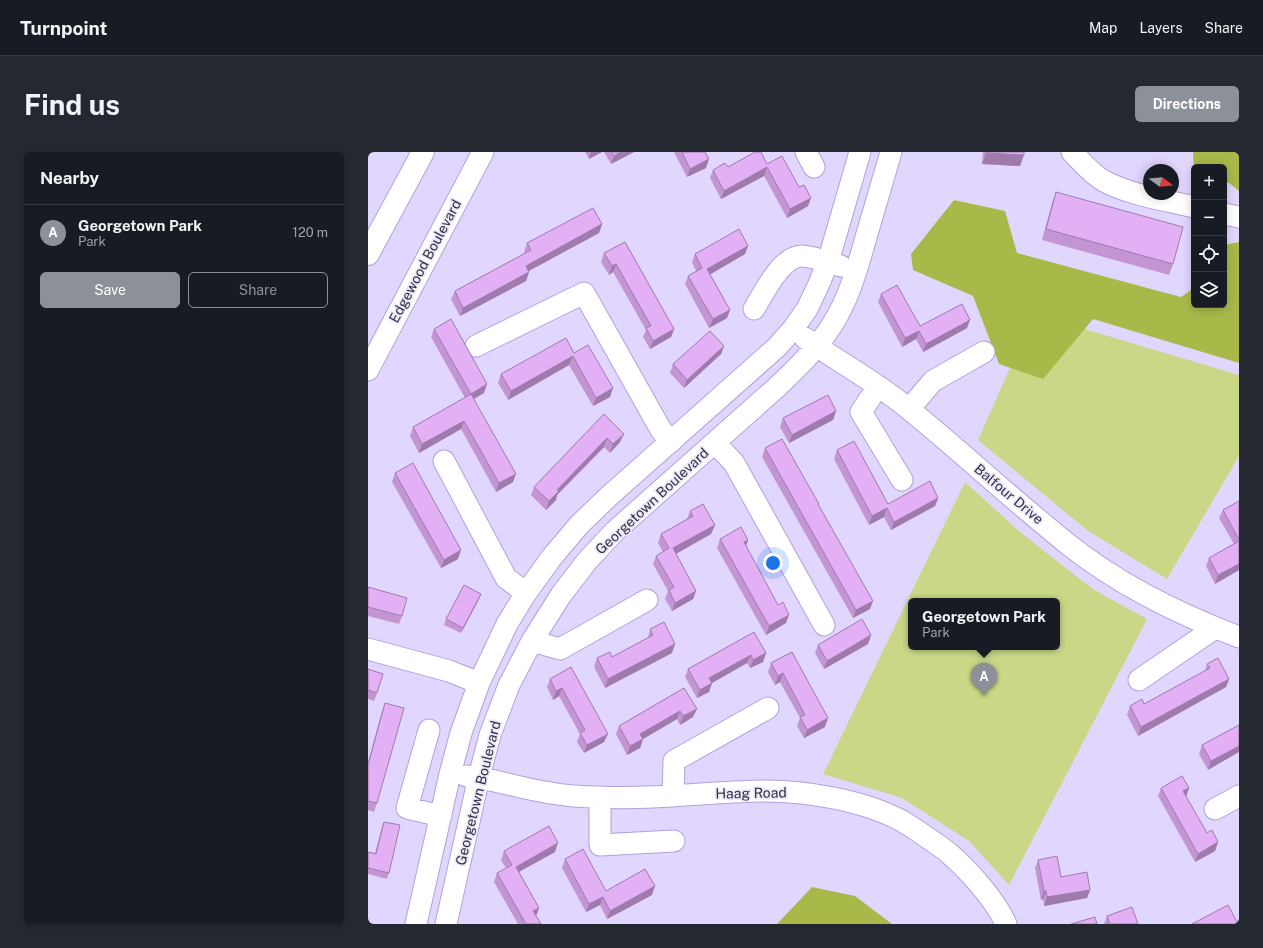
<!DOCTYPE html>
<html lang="en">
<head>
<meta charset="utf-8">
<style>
	body { margin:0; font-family:"Public Sans",sans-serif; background:#242831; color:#f1f3f6 }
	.controls { position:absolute; right:12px; top:12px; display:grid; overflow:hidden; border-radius:6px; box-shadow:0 2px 10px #0003 }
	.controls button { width:36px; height:36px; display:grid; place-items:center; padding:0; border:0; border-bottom:1px solid #363941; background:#171b24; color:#f1f3f6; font:20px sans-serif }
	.compass { position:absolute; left:775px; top:12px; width:36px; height:36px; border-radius:50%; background:#171b24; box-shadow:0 2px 10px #0003; rotate:106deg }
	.you { position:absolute; left:405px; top:411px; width:14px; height:14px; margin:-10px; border:3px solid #fff; border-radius:50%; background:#1a73e8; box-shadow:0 0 0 6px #1a73e833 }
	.badge { display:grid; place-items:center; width:26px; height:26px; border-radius:50%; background:#8c9099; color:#fff; font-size:13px; font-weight:700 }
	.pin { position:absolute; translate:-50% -33px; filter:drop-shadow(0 1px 2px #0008) }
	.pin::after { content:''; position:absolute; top:21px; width:14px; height:12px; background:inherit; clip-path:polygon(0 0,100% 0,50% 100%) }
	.popup { position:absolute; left:540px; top:446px; width:152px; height:52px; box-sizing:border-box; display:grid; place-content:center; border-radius:6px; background:#171b24; filter:drop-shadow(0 1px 3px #0005); font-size:13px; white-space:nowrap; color:#9ea1a6 }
	.popup b { font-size:15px; color:#f1f3f6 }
	.popup::after { content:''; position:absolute; left:50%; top:100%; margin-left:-8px; border:8px solid transparent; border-top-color:#171b24 }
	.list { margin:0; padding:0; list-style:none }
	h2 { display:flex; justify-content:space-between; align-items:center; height:52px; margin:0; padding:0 16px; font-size:17px }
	h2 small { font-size:13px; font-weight:400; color:#9ea1a6 }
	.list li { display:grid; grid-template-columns:26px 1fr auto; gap:12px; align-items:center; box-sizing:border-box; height:56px; padding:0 16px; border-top:1px solid #363941 }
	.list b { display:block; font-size:15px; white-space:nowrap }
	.list p { margin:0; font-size:13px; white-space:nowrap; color:#9ea1a6 }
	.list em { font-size:13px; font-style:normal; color:#9ea1a6 }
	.actions { display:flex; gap:8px; padding:12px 16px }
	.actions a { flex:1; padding:9px 0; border:1px solid #8c9099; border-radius:6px; text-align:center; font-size:14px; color:#8c9099 }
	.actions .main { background:#8c9099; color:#fff }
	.icon { flex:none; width:22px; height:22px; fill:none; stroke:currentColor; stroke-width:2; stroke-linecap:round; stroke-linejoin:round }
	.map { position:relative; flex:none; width:871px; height:772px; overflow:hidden; border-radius:6px }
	header { display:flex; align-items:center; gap:24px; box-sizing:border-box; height:56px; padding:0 20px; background:#171b24; border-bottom:1px solid #363941 }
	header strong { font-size:19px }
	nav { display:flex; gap:22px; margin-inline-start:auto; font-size:14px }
	.intro { display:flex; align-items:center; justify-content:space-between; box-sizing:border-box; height:96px; padding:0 24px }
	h1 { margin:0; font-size:28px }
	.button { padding:10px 18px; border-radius:6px; background:#8c9099; color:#fff; font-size:14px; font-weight:700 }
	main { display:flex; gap:24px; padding:0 24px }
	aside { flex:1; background:#171b24; border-radius:6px; box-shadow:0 2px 10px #0003 }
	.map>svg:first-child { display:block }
</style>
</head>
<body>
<header>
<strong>Turnpoint</strong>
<nav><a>Map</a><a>Layers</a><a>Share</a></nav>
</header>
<div class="intro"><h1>Find us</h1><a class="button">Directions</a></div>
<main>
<aside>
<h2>Nearby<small></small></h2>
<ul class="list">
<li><span class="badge">A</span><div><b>Georgetown Park</b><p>Park</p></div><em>120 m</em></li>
</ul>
<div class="actions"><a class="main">Save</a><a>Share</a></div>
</aside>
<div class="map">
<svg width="871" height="772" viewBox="0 0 871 772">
	<rect width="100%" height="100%" fill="#e1d7fe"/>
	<path fill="#c9d787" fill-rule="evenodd" d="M666,162L871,223V304L799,427L720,379L610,288Z
		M597,330L652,380L708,424L728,439L779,467L641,733L601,689L534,646L455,622ZM543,449H689V495H543Z"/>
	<path fill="#a8b949" d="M825,0H871V39L861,31L856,30V15H826V22Z
		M586,48L637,59L649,101L813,145L826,136V153H856V93L871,90V211L725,167L675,227L631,212L605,144L545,118L543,102Z
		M444,735L487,744L524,772H409Z"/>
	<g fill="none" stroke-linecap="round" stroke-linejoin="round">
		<g stroke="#b2a0de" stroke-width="23">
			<path id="minor" d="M438,0L446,15
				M704,0C714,10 723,22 736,29C762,43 797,48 826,55
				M856,62L871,65
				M386,157C396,141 413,104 434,104C443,104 463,111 473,114
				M437,186C472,211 510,231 542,258C596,302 647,350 701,393C750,432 813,463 871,485
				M108,194L216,141L293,278L303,290
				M0,218L115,0
				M510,234L493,260L534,328
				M541,257L565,229L616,200
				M347,291L366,311L456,473
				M76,309L138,426L158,441
				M164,489L192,497L279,448
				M0,497L81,519L111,531
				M771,528L847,476
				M61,578L39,656L73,664
				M98,624C127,627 154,637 183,641C199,644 215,645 231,645C285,648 338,640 391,639C435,638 495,648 534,669C549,678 563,688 577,698C598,715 627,747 638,772
				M305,644L306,609L400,556
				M232,646V693L306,689
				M847,657L871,644
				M48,772L82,622L93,581L111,531L139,472L158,441L184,405L211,373L240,345L409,195L425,177L439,157L450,134L460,110L492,0
				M78,772L111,625L122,583L141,533L164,489L193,443L219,409L247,379L408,236C428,217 449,197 464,173C482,145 490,113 499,82C507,55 515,27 523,0"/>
		</g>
		<g stroke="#b2a0de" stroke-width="24">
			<path id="highway" d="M0,102L55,0"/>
		</g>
		<use href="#minor" stroke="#fff" stroke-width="21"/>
		<use href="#highway" stroke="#fff" stroke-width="22"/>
	</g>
	<path fill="#c396d3" d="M217,0H234L221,7Z
		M236,0H266L243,12Z
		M306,0H337L338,16L319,25Z
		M615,0H656L652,14L614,12Z
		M399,12L440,54L419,66L396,24L353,47L342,26L345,18L360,15Z
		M688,40L805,112L801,123L674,88L684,51Z
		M234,72L231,81L161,119V120L158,129L92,164L83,147L87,139L157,101L156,100L159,91Z
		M257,90L306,177L303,185L282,197L275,185L278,178L245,120L241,123L233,110L236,101Z
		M380,94L377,102L342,122L362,158L359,166L341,176L317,132L320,124L328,119L324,110L327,102Z
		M513,142L552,174L599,176L555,200L548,187L534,195L510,150Z
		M66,177L116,241L106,247L145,330L128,340L93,277L51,301L42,284L45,275L97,246L63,185Z
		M356,194L353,202L316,236L302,221L305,212Z
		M206,201L242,245L225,254L201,213L140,248L130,231L133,222Z
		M468,259L465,268L421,291L412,275L415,266Z
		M236,262L252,290L242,301L236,295L189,343L188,348L178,358L163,343L166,335Z
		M397,296L451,352L450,354L502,457L485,466L394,305Z
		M469,298L520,352L570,346L567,354L523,378L516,365L501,373L466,307Z
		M27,321L90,407L73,416L24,330Z
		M871,349V418L847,432L838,414L841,406L866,392L851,366L855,358Z
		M322,359L347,373L343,382L308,402L328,439L325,447L304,459L297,447L300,439L285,412L288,404L295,400L290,391L293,382L319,367Z
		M352,387L380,388L378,394L418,471L398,483L349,396Z
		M0,435L34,464L31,472L0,464Z
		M111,447L93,481L76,473L78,467Z
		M282,477L304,501L237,536L226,515L229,506L244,505L280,486Z
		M386,480L398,501L395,510L382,516L379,511L344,531L341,540L329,546L317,525L320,517Z
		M503,483L500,492L456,517L447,501L450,493Z
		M424,500L457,575L436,586L429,574L432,566L412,530L407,533L400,520L403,511Z
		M839,512L861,527L858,535L770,584L759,563L762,554L776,552L837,519Z
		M203,515L236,590L216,601L209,590L212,582L191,544L185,548L179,535L182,527Z
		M0,517L9,541L6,549L0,547Z
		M316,536L325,565L312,573L309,567L275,587L272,596L259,603L248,582L251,574Z
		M17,551L9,651L6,660L0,658V610L14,559Z
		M871,573L840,618L831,602L834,593Z
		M793,636H821L818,644L839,681L850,690L847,699L827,710L790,644Z
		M16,670L21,721L19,727L0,722V700L7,701L14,675Z
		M136,699L187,700L151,720L171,756L168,764L173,772H150L126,730L129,721L138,716L133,708Z
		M197,707L238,739L284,743L239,767L232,753L218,760L194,716Z
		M670,708L693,725L722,738L719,746L676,754L675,747L673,748L667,716Z
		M739,764L770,772H736Z"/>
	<path fill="#9f7aac" d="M223,0H234L221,7Z
		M253,0H266L243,12L246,4Z
		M618,1L656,3L652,14L614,12Z
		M341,7L338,16L319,25L322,17Z
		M399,15L396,24L353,47L356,39Z
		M443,46L440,54L419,66L422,57Z
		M234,72L231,81L155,122L158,114Z
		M380,94L377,102L336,126L339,117Z
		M248,112L245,120L241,123L244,114Z
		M161,120L158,129L92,164L95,156Z
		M362,158L359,166L341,176L345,167Z
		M602,168L599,176L555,200L558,192Z
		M306,177L303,185L282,197L285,189Z
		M551,179L548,187L534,195L537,186Z
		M356,194L353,202L316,236L319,228Z
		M205,204L201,213L140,248L143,239Z
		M119,232L116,241L100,250L103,242Z
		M245,236L242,245L225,254L228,246Z
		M468,259L465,268L421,291L424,283Z
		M96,269L93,277L51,301L54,292Z
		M256,282L252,290L242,301L245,292Z
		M239,286L236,295L189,343L188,348L178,358L181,349L189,338Z
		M148,322L145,330L128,340L131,331Z
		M570,346L567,354L523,378L526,370Z
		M519,356L516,365L501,373L504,364Z
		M347,373L343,382L302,405L305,396Z
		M380,388L377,396L376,390Z
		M93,398L90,407L73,416L76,408Z
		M871,412V418L847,432L850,423Z
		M328,439L325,447L304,459L307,451Z
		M113,442L111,447L93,481L95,476Z
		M505,449L502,457L485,466L488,458Z
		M421,463L418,471L398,483L401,474Z
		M503,483L500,492L456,517L459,509Z
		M307,492L304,501L237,536L240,527Z
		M398,501L395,510L382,516L385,508Z
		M383,503L379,511L344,531L341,540L329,546L332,538L341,526Z
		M415,521L412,530L407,533L410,524Z
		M861,527L858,535L770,584L773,575Z
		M194,536L191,544L185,548L188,539Z
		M329,557L325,565L312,573L315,564Z
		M312,559L309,567L275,587L272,596L259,603L262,594L272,582Z
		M460,566L457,575L436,586L439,578Z
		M240,582L236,590L216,601L219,593Z
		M871,594V600L840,618L843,609Z
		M821,636L818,645L815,639Z
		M850,690L847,699L827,710L830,702Z
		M190,691L187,700L145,723L148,715Z
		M287,734L284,743L239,767L242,759Z
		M722,738L719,746L676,754L679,745Z
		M676,739H678L675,747L673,748Z
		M235,745L232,753L218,760L221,752Z
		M171,756L168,764L165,759Z"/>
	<path fill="#e3aff5" stroke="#9f7aac" d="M244,0H253L246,4Z
		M314,0H337L341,7L322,17Z
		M387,0H393L399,12L414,4L431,35L436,33L443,46L422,57L399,15L356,39L345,18L357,11L360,15Z
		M618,0H656V3L618,1Z
		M688,40L815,75L805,112L678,77Z
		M225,56L234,72L158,114L161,120L95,156L87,139L163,98L159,91Z
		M371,77L380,94L339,117L362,158L345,167L320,124L334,116L327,102Z
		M257,90L306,177L285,189L278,176L283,174L248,112L244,114L236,101Z
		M529,133L552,174L594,152L602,168L558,192L551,179L537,186L513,142Z
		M83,167L119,232L103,242L66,177Z
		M342,179L356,194L319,228L305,212Z
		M198,186L206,201L220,193L245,236L228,246L205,204L143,239L133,222Z
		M103,242L148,322L131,331L96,269L54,292L45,275Z
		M460,243L468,259L424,283L415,266Z
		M236,262L256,282L245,292L239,286L189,338L191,339L181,349L166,335Z
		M414,287L451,352H450L505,449L488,458L397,296Z
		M486,289L520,352L562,329L570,346L526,370L519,356L504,364L469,298Z
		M45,311L93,398L76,408L27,321Z
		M871,349V388L855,358Z
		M335,352L347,373L305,396L328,439L307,451L301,438L306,435L288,404L301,396L293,382L325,364L322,359Z
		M373,375L380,388L376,390L410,453L415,450L421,463L401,474L352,387Z
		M871,389V412L850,423L841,406Z
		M96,433L113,442L95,476L78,467Z
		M0,435L39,446L34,464L0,455Z
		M494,467L503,483L459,509L450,493Z
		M296,470L307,492L240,527L229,506L242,500L244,505L285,483L282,477Z
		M386,480L398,501L385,508L383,503L341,526L344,531L332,538L320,517Z
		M424,500L460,566L439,578L432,565L437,563L415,521L410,524L403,511Z
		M850,506L861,527L773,575L762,554L774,547L776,552L842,516L839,512Z
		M203,515L240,582L219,593L212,581L217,578L194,536L188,539L182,527Z
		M0,517L15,522L9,541L0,538Z
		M316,536L329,557L315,564L312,559L272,582L275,587L262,594L251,574Z
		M17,551L36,556L9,651L0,649V613Z
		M871,573V594L843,609L834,593Z
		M814,624L821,636L815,639L839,681L844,678L850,690L830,702L793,636Z
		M16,670L32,673L21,721L0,716V700L8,702Z
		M181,674L190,691L148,715L171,756L165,759L173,772H158L129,721L144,713L136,699Z
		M215,697L238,739L277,717L287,734L242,759L235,745L221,752L197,707Z
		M689,704L693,725L719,720L722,738L679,745L678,739H676L670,708Z
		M860,753L869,770L866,772H824Z
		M764,755L770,772H742L739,764Z
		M727,765L729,772H703Z"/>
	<g text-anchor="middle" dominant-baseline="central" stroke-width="3.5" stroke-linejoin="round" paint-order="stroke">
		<g font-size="14" fill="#342c46" stroke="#ece9f6">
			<text transform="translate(57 109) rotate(-62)">Edgewood Boulevard</text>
			<text transform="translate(641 342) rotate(40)">Balfour Drive</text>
			<text transform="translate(284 349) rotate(-43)">Georgetown Boulevard</text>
			<text transform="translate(110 641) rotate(-76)">Georgetown Boulevard</text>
			<text transform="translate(383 641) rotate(-1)">Haag Road</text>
		</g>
	</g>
</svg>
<div class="controls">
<button>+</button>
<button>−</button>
<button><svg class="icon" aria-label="locate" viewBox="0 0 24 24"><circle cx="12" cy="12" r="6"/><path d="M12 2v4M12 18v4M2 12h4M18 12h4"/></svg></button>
<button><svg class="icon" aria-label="layers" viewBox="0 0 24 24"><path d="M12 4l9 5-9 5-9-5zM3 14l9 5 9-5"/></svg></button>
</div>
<svg class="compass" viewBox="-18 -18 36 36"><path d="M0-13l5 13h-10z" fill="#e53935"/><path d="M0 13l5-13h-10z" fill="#9ea1a6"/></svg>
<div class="you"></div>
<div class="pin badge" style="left:616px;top:544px">A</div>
<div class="popup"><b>Georgetown Park</b>Park</div>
</div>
</main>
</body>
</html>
